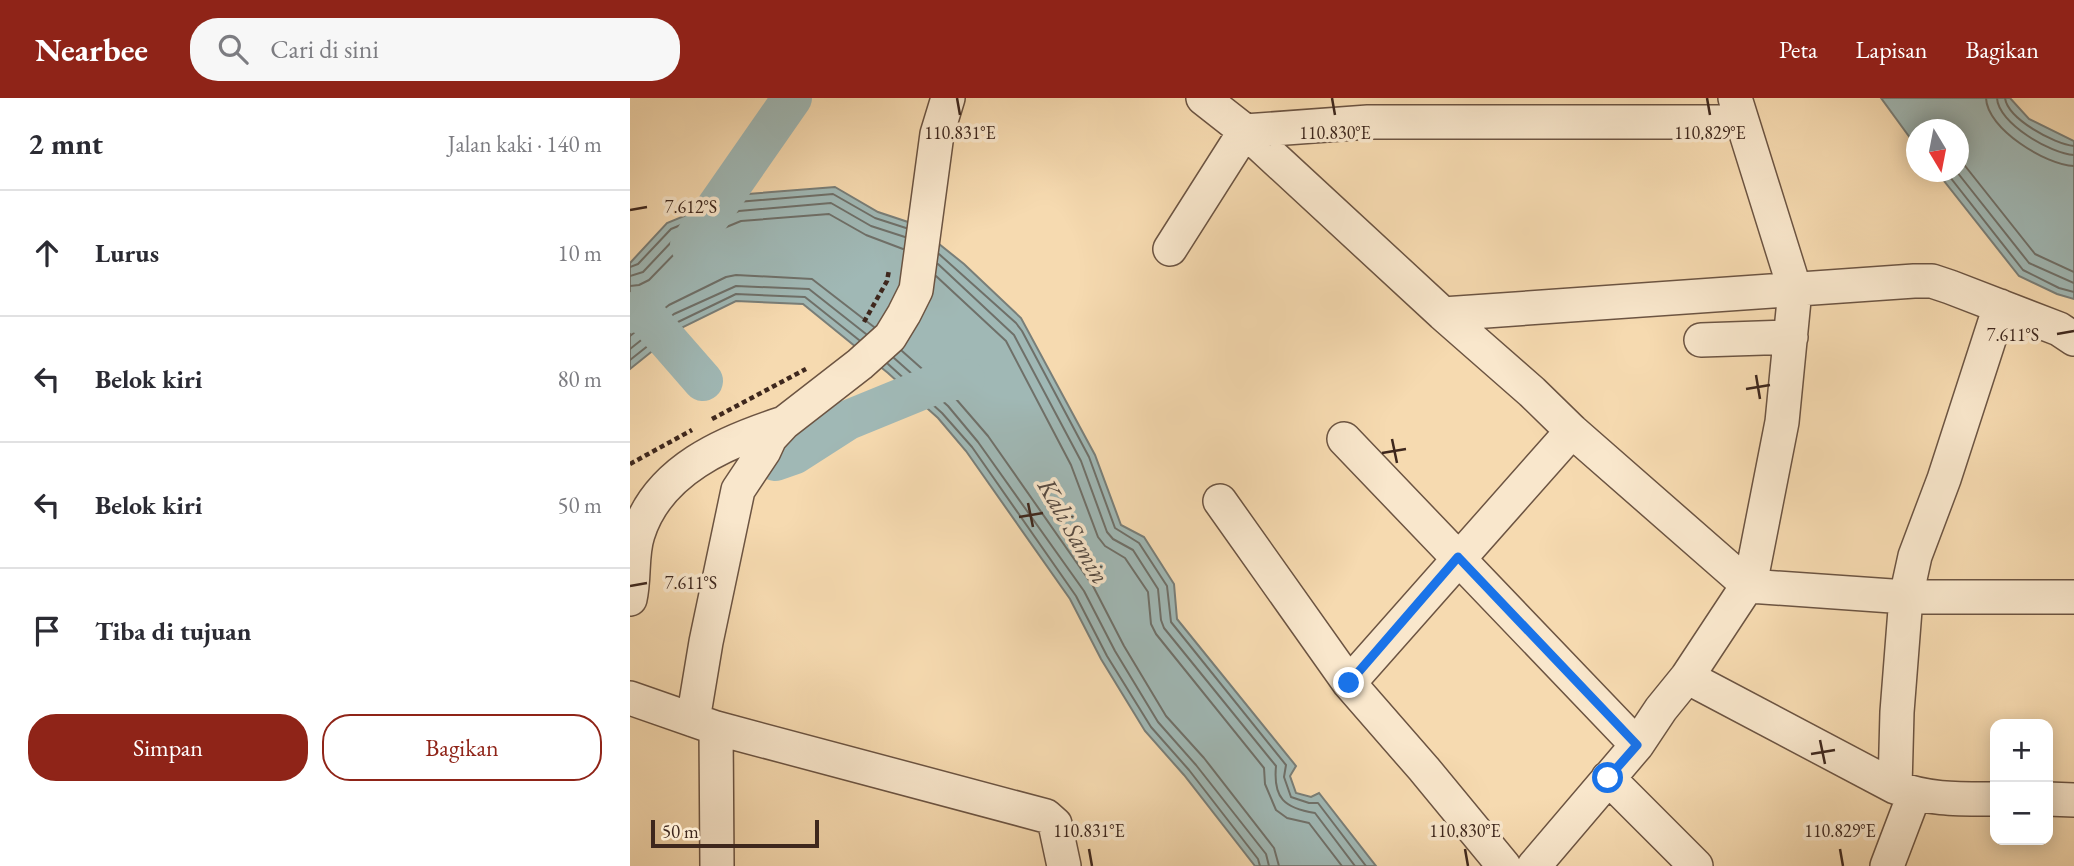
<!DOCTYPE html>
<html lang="id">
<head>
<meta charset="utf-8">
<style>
	body { margin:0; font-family:"EB Garamond",serif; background:#f7f7f7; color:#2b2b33 }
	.controls { position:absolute; right:21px; bottom:21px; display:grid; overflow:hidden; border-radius:14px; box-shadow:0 4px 18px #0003 }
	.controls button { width:63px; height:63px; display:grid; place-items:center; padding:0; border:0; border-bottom:2px solid #e1e1e2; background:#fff; color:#2b2b33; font:35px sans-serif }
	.compass { position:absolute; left:1276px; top:21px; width:63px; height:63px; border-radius:50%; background:#fff; box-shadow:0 4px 18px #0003; rotate:170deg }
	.scale { position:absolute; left:21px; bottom:18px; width:168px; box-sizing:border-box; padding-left:7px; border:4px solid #3e271d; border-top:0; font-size:19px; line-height:24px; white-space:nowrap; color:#3e271d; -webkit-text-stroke:5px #f9e7cc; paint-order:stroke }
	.stop { position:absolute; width:21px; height:21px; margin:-16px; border:5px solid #1a73e8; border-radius:50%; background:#fff }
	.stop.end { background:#1a73e8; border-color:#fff; box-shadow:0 2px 7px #0008 }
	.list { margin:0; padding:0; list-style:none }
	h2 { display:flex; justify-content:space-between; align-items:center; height:91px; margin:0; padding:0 28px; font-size:30px }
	h2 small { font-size:23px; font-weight:400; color:#7c7c81 }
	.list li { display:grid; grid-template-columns:46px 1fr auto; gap:21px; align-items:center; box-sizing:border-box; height:126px; padding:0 28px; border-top:2px solid #e1e1e2 }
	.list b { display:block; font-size:26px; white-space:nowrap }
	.list em { font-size:23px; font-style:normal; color:#7c7c81 }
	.actions { display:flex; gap:14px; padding:21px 28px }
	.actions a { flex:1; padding:16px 0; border:2px solid #8f2418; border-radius:28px; text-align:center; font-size:24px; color:#8f2418 }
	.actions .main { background:#8f2418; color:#fff }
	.icon { flex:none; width:38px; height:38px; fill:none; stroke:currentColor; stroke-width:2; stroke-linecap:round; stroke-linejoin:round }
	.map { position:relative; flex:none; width:1444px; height:768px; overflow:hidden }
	header { display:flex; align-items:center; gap:42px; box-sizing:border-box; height:98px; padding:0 35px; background:#8f2418; color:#fff }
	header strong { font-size:33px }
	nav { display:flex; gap:38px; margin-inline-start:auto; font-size:24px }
	.search { width:490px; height:63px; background:#f7f7f7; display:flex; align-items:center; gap:18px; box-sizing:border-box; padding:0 24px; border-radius:28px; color:#7c7c81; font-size:26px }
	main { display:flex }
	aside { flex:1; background:#fff }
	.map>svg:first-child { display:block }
</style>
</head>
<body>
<header>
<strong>Nearbee</strong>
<div class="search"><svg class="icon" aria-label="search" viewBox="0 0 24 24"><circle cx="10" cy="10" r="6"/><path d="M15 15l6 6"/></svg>Cari di sini</div>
<nav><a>Peta</a><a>Lapisan</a><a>Bagikan</a></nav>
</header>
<main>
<aside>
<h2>2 mnt<small>Jalan kaki · 140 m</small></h2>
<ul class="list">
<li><svg class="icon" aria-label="ahead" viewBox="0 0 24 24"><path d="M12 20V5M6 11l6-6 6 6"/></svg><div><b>Lurus</b></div><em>10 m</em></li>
<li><svg class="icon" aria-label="left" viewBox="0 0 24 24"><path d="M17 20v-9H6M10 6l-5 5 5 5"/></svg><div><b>Belok kiri</b></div><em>80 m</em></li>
<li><svg class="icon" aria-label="left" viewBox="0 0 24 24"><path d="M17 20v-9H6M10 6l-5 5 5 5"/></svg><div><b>Belok kiri</b></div><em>50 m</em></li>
<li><svg class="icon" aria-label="arrive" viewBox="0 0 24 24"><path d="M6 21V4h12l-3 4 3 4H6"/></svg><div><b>Tiba di tujuan</b></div></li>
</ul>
<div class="actions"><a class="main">Simpan</a><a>Bagikan</a></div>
</aside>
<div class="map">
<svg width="1444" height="768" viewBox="0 0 1444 768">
	<rect width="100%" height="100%" fill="#f6dab0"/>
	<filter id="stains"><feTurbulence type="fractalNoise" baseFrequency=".00286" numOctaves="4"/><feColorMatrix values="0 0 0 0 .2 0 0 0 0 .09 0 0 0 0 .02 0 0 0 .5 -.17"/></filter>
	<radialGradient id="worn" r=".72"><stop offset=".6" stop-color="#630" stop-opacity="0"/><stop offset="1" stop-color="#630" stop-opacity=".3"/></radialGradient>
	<path fill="#a0b8b5" stroke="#797e78" stroke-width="2" d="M1251,0H1380L1399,21L1444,43V201L1427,196L1389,178L1307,74H1328V32H1286V48Z
		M205,89L248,114L284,126L334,166L391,220L465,357L491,427L514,439L544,486L547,521L666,668L660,678L666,695L681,699L689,695L746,768H625L554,677L515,633L471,561L440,501L336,353L308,320L258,275L173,206L106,203L51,230L0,271V165L37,125L105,97Z"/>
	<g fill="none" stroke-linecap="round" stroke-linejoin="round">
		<path stroke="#6f7069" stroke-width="2" d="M1356,0C1357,31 1416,67 1444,68
			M1367,0C1368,25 1421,56 1444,57
			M1375,0C1378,21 1424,46 1444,48
			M1328,59L1405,156L1444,174
			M1316,74L1393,172L1429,190L1444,194
			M1327,74L1399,165L1444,185
			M309,156L386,225L392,233L459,359L485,430L509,445L537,488L541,524L656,667L654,679L661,699L679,705H688L736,768
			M308,166L384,237L451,363L477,434L483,441L503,452L528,491L531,522L534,530L646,668C643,700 654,710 685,715L725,768
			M0,169L8,166L41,131L107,104L203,96L245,120L276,130
			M0,178L13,174L47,138L109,113L201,105L241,128L275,139
			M306,178L376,243L441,367L468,439L475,448L495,460L518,494L521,526L526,536L634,670L635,686L646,712L657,720L679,725L712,768
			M0,188L9,187L19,182L53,147L111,123L199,116L236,137L273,151
			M0,238L39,207L96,179L106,177L182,181L244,229
			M0,251L44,216L106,188L179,191L236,236
			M272,253L326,301L358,338L463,488L494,548L536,618L574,660L644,750L649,768
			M264,260L318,308L348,344L454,493L485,553L528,624L566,667L636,756L639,768
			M0,262L48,224L106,196L175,199L229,242
			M258,266L312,315L342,349L446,498L477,558L521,629L559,672L628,761L630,768"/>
		<path stroke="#a0b8b5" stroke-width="40" d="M60,147L162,0
			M0,215L11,212L73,283
			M145,363L165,356L218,322L311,284L335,281"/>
		<g stroke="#6c5442" stroke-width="36">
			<path id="minor" d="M573,0L615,33L813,216L902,294L942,333L1119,488L1276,499H1444
				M540,151L615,33L738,24H1112
				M813,216L1284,183H1302L1320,189L1429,231L1444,241
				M1071,242L1161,239
				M714,341L1007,647
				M590,403L719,585L794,671L874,768
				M0,501C5,479 1,457 8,436C28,372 95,344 154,325
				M1057,579L1265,689C1298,702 1330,701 1365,701
				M719,585L942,333
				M0,600L86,630L416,718L425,726L434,768
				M63,622L76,544L108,392L134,353L140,340L154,325L230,266L260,239L274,216L286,192L307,36L318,0
				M86,630L87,768
				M978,680L1066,768
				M1265,689L1267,614L1276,499L1285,458L1314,381L1370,208
				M1418,701L1444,702
				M904,768L1007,647L1031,611L1057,579L1121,482L1152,324L1165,192L1105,0
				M1257,768L1284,697"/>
		</g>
		<path stroke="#3e271d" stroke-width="4.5" stroke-dasharray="5 3.5" stroke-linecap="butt" d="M234,224L257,183L259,172
			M82,321L176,271
			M0,366L62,332"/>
		<use href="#minor" stroke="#f9e7cc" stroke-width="33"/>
	</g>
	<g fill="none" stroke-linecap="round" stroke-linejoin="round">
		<path stroke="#1a73e8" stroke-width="9" d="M719,585L828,459L1007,647L978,680"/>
	</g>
	<path fill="none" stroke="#3e271d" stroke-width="2.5" d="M327,0L330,17M702,0L705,17M1077,0L1080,17M0,112L17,109M1427,236L1444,233M1126,277L1130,301M1116,291L1140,287M762,341L767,365M752,355L776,351M398,405L403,429M389,419L413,415M0,488L17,485M1190,642L1195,666M1181,656L1205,652M459,751L462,768M835,751L838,768M1210,751L1213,768"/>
	<g text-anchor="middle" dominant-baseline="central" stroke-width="7" stroke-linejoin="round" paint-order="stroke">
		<g font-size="26" font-style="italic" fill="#564b43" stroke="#f9e7cc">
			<text transform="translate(444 433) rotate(60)">Kali Samin</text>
		</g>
	</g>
	<g font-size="18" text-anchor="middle" fill="#3e271d" stroke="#f9e7cc" stroke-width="7" stroke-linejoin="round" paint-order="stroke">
		<text x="330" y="41">110.831°E</text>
		<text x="705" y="41">110.830°E</text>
		<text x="1080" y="41">110.829°E</text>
		<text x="61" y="115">7.612°S</text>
		<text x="1383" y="243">7.611°S</text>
		<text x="61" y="491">7.611°S</text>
		<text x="459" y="739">110.831°E</text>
		<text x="835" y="739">110.830°E</text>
		<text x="1210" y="739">110.829°E</text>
	</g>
	<rect width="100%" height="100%" filter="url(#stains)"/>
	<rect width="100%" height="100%" fill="url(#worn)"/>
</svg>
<div class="controls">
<button>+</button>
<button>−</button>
</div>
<svg class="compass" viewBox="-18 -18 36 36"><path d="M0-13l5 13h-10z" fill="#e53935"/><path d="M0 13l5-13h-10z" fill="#7c7c81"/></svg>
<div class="scale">50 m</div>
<div class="stop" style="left:978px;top:680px"></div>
<div class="stop end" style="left:719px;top:585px"></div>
</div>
</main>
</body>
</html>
